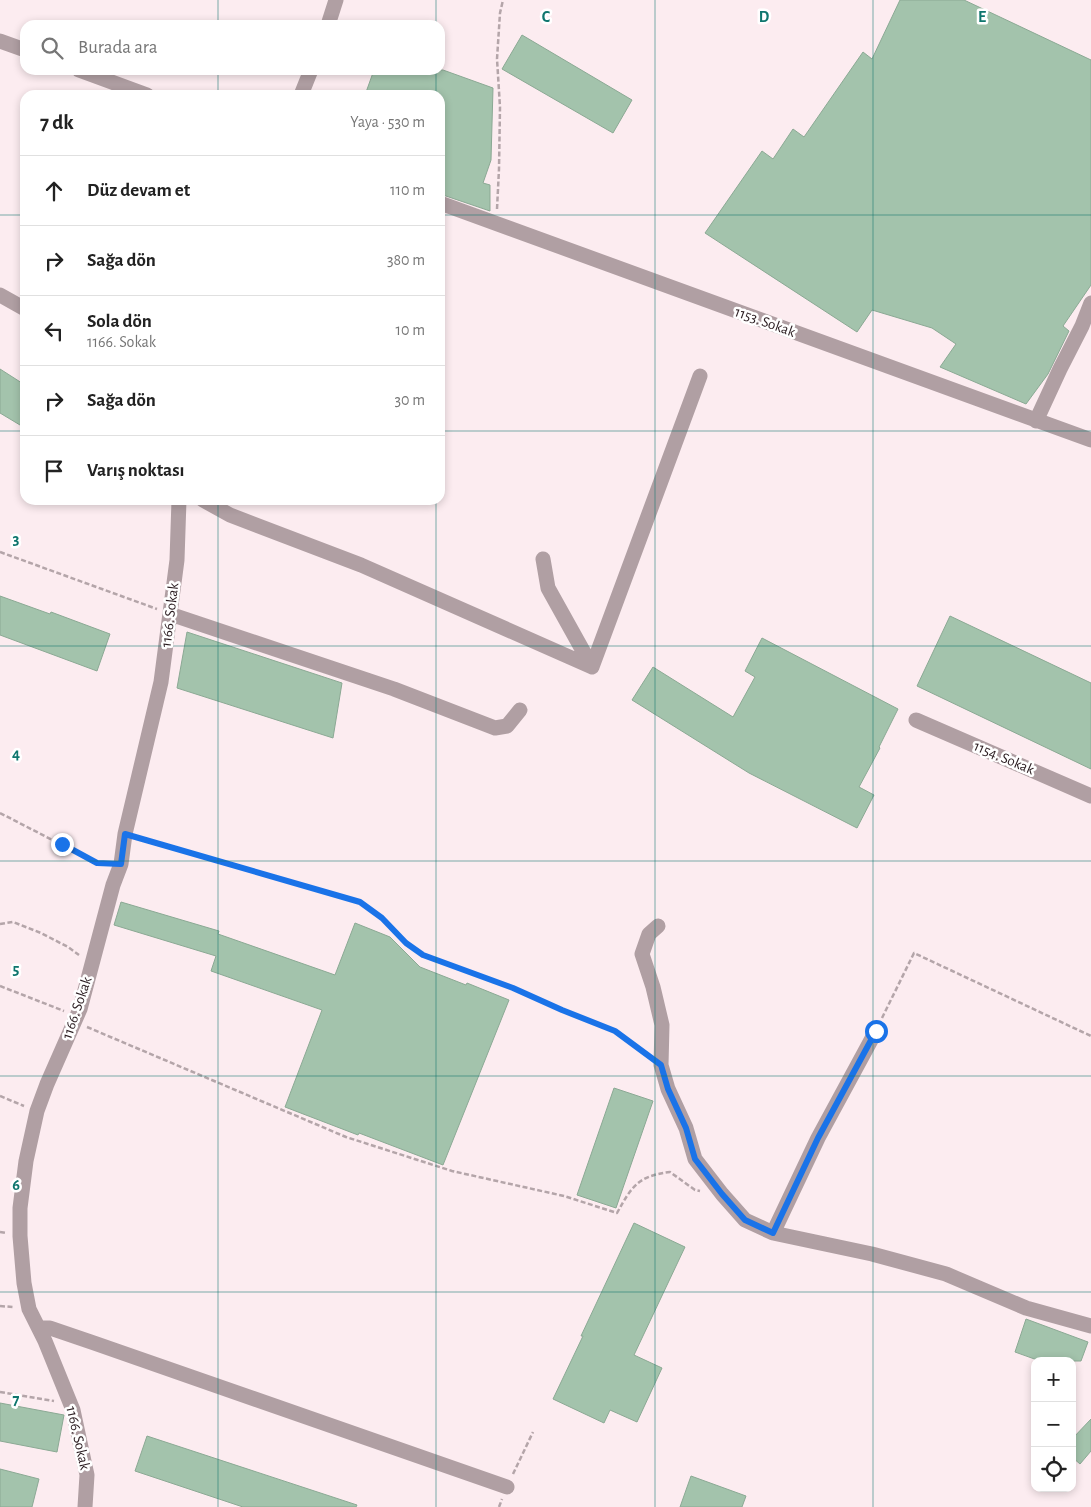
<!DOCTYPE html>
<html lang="tr">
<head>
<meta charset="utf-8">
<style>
	body { margin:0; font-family:"Alegreya Sans",sans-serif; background:#f2f2f2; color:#222 }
	.controls { position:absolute; right:15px; bottom:15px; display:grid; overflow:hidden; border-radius:10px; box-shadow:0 2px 8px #0003 }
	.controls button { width:45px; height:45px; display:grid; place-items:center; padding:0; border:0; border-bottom:1px solid #e0e0e0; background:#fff; color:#222; font:25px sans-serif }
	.stop { position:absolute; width:15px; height:15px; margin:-11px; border:4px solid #1a73e8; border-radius:50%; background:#fff }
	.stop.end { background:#1a73e8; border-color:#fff; box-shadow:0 1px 5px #0008 }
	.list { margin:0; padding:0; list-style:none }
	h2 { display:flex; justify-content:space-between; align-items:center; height:65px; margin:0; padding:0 20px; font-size:21px }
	h2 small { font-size:16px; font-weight:400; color:#767676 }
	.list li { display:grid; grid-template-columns:32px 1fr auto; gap:15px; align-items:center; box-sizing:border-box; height:70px; padding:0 20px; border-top:1px solid #e0e0e0 }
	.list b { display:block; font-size:19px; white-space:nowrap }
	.list p { margin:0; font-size:16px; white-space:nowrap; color:#767676 }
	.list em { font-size:16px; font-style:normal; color:#767676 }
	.icon { flex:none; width:28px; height:28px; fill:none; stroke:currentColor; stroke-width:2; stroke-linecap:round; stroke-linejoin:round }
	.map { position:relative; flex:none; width:1091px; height:1507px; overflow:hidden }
	.search { position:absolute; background:#fff; box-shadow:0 2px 8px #0003; left:20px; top:20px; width:425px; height:55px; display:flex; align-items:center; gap:12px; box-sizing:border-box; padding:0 18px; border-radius:15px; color:#767676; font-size:19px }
	.panel { position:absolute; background:#fff; box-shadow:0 2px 8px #0003; left:20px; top:90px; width:425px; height:415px; border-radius:15px }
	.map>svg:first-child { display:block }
</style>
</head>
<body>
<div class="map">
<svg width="1091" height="1507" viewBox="0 0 1091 1507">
	<rect width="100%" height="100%" fill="#fcecf0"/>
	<path fill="#a3c3ac" stroke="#8ba994" d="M900,0H964L1091,60V285L1063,326L1069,331L1048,374L1026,404L940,367L956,344L932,328L872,310L857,332L705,233L762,151L773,159L793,129L804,137L863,52L872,59Z
		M522,35L632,100L613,133L502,69Z
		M374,70H443L493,88L491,160L483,183L490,185V211L440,194V95H365Z
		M0,369L25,385V428L0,413Z
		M0,596L50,614L51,612L110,634L97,671L0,635Z
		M950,616L1091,683V769L917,686Z
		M187,632L342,683L333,738L177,688Z
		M762,638L898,709L879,747L880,748L859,787L874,795L857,828L749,773L632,700L653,667L733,717L755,677L745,671Z
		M121,902L219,931L218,934L335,975L355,923L390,937L420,967L466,985L467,983L509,1000L443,1165L359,1133L358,1135L285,1107L322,1010L211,971L216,956L114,925Z
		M614,1088L653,1101L616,1208L577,1195Z
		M634,1223L685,1247L634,1355L662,1368L637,1422L610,1410L604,1423L553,1399L583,1336H581Z
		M1026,1319L1088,1342L1081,1361H1040L1015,1352Z
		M0,1403L64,1415L57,1452L0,1441Z
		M1091,1419V1451L1080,1464L1072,1457V1439Z
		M147,1436L357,1505L356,1507H243L135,1471Z
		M0,1469L39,1479L32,1507H0Z
		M691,1476L746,1496L742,1507H680Z"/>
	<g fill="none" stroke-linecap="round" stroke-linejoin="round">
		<path stroke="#b4a5a9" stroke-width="2.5" stroke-dasharray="5 2.5" stroke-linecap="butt" d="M497,209L499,169L500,107L497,59L500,13L503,0
			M0,552L157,609
			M0,813L97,863H106
			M139,837L360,902L382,918L406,943L423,955L513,988L562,1011L615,1031L647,1054
			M0,924L13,922L41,933L68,947L79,955
			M0,986L64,1011
			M882,1018L914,953L1091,1036
			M87,1027L346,1137L452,1171L564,1196L617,1213C632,1186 638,1176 670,1172L695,1190L700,1191
			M0,1096L24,1106
			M0,1232L6,1233
			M0,1306L13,1307
			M0,1392L54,1401
			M513,1474L533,1432
			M499,1507L502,1499"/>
		<path stroke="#b09fa3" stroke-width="15" d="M328,25L336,0
			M0,41L25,50
			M79,70L147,95
			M301,95L311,70
			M440,203L1091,440
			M0,295L25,309
			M1036,421L1060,369L1082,326L1091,303
			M203,500L230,515L361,565L592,667L700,376
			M543,559L548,588L592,667
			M170,614L394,689L495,728L507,726L520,710
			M916,720L1091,796
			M658,926L649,934L642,954L653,987L662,1025L661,1065L668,1089L686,1128L695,1159L722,1194L745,1220L773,1233L872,1254L946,1274L1026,1308L1091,1326
			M773,1233L818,1138L876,1031
			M39,1328H50L94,1343L507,1487
			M85,1507L87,1475L73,1410L45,1341L29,1309L24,1283L20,1236V1208L26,1161L37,1111L47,1084L80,1009L113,885L121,864L125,834L161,682L177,560L179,500"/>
	</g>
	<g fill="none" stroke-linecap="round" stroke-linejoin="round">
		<path stroke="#1a73e8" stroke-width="6" d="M62,844L97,863L121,864L125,834L360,902L382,918L406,943L423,955L513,988L562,1010L615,1031L661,1065L668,1089L686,1128L695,1159L722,1194L745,1220L773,1233L818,1138L876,1031"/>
	</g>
	<path fill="none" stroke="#0f766e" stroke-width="1" stroke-opacity="0.55" d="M218,0V25M436,0V25M655,0V1507M873,0V1507M218,70V95M436,70V95M0,215H25M440,215H1091M0,431H25M440,431H1091M218,500V1507M436,500V1507M0,646H1091M0,861H1091M0,1076H1091M0,1292H1091"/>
	<g text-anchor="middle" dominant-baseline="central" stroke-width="5" stroke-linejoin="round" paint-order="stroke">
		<g font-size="15" fill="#291b1f" stroke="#fff">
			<text transform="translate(765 322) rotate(20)">1153. Sokak</text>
			<text transform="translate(170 615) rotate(-83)">1166. Sokak</text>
			<text transform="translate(1004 758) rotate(23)">1154. Sokak</text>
			<text transform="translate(77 1008) rotate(-71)">1166. Sokak</text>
			<text transform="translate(78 1438) rotate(77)">1166. Sokak</text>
		</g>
	</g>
	<g font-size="16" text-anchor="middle" font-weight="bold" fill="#0f766e" stroke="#fff" stroke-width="5" stroke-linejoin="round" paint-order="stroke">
		<text x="546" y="22">C</text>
		<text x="764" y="22">D</text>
		<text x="982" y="22">E</text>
		<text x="16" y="544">3</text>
		<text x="16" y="759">4</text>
		<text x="16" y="974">5</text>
		<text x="16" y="1190">6</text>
		<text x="16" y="1405">7</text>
	</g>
</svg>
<div class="controls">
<button>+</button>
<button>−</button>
<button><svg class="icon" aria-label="locate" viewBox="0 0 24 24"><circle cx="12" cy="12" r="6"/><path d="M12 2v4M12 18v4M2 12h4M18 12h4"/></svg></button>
</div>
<div class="stop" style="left:876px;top:1031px"></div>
<div class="stop end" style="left:62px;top:844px"></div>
<div class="search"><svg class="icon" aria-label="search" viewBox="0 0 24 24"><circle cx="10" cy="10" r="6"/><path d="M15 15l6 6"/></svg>Burada ara</div>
<section class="panel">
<h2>7 dk<small>Yaya · 530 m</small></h2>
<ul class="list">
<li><svg class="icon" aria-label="ahead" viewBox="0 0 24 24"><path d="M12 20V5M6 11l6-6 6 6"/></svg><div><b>Düz devam et</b></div><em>110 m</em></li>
<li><svg class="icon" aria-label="right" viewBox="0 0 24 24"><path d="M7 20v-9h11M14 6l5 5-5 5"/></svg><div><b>Sağa dön</b></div><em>380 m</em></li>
<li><svg class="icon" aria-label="left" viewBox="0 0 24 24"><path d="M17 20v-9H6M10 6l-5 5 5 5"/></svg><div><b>Sola dön</b><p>1166. Sokak</p></div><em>10 m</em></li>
<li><svg class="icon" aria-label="right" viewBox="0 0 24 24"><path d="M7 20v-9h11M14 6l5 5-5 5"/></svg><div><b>Sağa dön</b></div><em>30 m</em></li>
<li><svg class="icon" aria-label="arrive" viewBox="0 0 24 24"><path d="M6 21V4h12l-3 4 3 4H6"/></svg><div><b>Varış noktası</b></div></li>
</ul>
</section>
</div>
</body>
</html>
